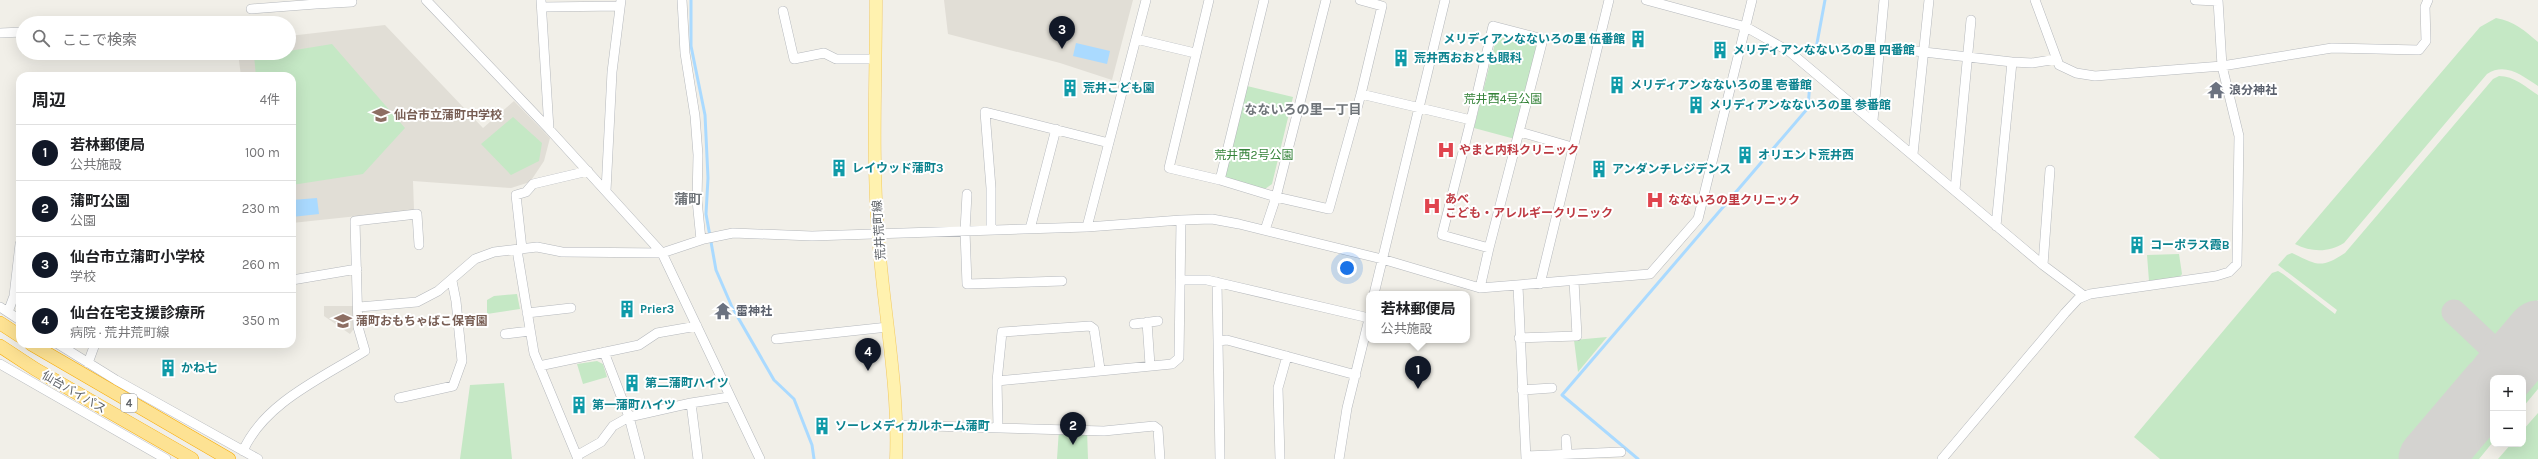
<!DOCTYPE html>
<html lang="ja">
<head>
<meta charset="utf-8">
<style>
	body { margin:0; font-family:Karla,"Noto Sans JP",sans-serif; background:#f2f2f2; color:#202124 }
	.controls { position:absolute; right:12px; bottom:12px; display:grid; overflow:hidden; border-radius:8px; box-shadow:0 4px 16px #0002 }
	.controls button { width:36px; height:36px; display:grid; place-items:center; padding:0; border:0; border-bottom:1px solid #e0e0e0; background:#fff; color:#202124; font:20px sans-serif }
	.you { position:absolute; left:1347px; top:268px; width:14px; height:14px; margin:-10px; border:3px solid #fff; border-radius:50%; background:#1a73e8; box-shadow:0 0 0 6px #1a73e833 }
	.badge { display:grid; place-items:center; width:26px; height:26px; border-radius:50%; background:#111827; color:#fff; font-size:13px; font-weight:700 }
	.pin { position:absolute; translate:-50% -33px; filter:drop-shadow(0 1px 2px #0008) }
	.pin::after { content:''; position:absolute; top:21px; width:14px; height:12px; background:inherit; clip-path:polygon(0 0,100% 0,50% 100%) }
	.popup { position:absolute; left:1366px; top:291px; width:104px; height:52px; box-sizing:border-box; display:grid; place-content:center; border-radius:8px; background:#fff; filter:drop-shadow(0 1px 3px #0005); font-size:13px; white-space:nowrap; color:#757577 }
	.popup b { font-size:15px; color:#202124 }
	.popup::after { content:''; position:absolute; left:50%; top:100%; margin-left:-8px; border:8px solid transparent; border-top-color:#fff }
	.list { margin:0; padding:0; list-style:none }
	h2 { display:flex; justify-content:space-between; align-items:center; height:52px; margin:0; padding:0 16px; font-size:17px }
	h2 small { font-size:13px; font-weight:400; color:#757577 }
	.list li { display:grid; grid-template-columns:26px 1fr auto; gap:12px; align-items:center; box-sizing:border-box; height:56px; padding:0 16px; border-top:1px solid #e0e0e0 }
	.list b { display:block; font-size:15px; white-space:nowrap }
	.list p { margin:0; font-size:13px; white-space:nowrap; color:#757577 }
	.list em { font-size:13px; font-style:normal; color:#757577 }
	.icon { flex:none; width:22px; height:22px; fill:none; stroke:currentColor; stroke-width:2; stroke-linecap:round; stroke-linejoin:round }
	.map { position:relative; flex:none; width:2538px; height:459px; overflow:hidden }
	.search { position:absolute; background:#fff; box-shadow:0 4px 16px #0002; left:16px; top:16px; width:280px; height:44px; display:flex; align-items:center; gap:10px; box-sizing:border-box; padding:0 14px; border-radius:22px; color:#757577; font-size:15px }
	.panel { position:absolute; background:#fff; box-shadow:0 4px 16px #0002; left:16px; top:72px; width:280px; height:276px; border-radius:12px }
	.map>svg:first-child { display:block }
</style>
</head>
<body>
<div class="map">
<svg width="2538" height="459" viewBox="0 0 2538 459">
	<rect width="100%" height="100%" fill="#f1efe8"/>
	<path fill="#e1ded6" d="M944,0H1133L1112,80L1060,63L948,34Z
		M385,25L483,128L514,101L550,138L544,161L530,182L511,188L413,181L414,210L292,223V76H241L238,53H289V36Z
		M324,306H355L356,326L350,334L324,316Z"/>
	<path fill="#c5e8c5" d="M2496,18C2514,21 2525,31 2538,42V86C2522,76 2506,62 2487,74L2344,243C2328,253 2311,252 2295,244L2480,27Z
		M1503,34L1534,42L1537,47L1515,139L1474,128L1496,39Z
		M332,44L405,128L363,174L292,185V76H256L254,56L289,53V51Z
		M2499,76C2514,76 2526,87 2538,95V300L2502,342H2494L2456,308L2450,314L2486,347L2488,358L2402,459H2160L2134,437L2272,273L2278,271L2283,274L2335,314L2337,310L2278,265L2287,255L2292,253C2317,265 2321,269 2345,253L2493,79Z
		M1247,86L1293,97L1272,184L1265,189L1228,179L1224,176Z
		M513,117L542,143L539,161L511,175L481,144Z
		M2179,254L2182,274L2179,278L2149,281L2147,255Z
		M517,294L520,309L487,314V300L494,296Z
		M1607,337L1578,372L1574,340Z
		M597,361L603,364L607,377L583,384L577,364Z
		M2538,362V389L2523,407V380Z
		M504,383L512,459H460L470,385Z
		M2538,413V459H2498L2511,444H2523V430Z
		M2493,415V442L2479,459H2455Z
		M1059,429L1087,430L1088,459H1057Z"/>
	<path fill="#aadaff" d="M1076,43L1110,51L1107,64L1073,56Z
		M317,198L319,214L292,217V200Z"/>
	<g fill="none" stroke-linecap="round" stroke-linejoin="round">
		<path stroke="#aadaff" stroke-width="3" d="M691,0V46L705,115L708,178L706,214L716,270L732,307L774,380L794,399L812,445L814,459
			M1815,54L1825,0
			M1638,459L1562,395L1808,108L1810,81"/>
		<path stroke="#d4d3d0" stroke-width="25" d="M2454,312L2510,365"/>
		<path stroke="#d4d3d0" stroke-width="63" d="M2499,378L2538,332
			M2430,459L2493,385"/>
		<g stroke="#b5b8bc" stroke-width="10">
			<path id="minor" d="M426,0L549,129L662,253L760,459
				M541,0L549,129
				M682,0L685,53L695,116L698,155L697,200L701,240
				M1209,0L1169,168L1220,180
				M1264,0L1220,180L1276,197L1265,230
				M1326,0L1276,197L1329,209L1361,94L1382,6L1360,0
				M1646,0L1746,27L1790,52L2043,265L2083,295
				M2035,0L2059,65L2076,73L2095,76L2222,66L2332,48L2419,50L2426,41L2425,7L2428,0
				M2195,0L2218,1
				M316,4L352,2
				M543,7L620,6
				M251,9L316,4L315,0
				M783,11L794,59L824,53L836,59H876
				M0,33L23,32
				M1136,39L1195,53
				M1880,47L2012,62L2032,63L2057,59
				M1361,94L1471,120L1493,26L1543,39L1489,248L1442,235L1471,120
				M1873,120L1884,0
				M1520,132L1572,147
				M1913,154L1929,0
				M1955,190L1971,20
				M606,191L612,72L621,0
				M967,194L965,231L967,284L1062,281
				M1181,220L1212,219L1239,224L1382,259L1480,288L1650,274L1698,219L1752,0
				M1996,226L2012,62
				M1087,227L1146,0
				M1030,229L1056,129
				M991,230V188L985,112L1109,143
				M522,249L516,195L526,192L533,184L588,171
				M517,250L534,353L578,459
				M2043,265L2050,170
				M292,280L357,269
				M1180,280H1207L1369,318
				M1217,282L1220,459
				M1540,284L1609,0
				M1518,286L1526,459
				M1480,288L1489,248
				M1374,294L1445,0
				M0,307L20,320
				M359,307L417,302L438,291L475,259L494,252L537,247L562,252L662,253L704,239L733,233L812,236L1087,227L1181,220L1179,358L1172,364L997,381
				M8,312L14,296L20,244
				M527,313L571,308
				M1147,322L1150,365
				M1134,324L1158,321
				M505,334L530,331
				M1519,338L1577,336L1574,281
				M776,339L888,327
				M1218,341L1227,340L1356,375
				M58,344L116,380L258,459
				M604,352L629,417L640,459
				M88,363L95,344
				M0,364L166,459
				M539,366L639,345L657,333L697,326
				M1522,390L1552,388
				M399,398L453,386L462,361L456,301L452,281
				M691,403L698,459
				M895,425L1104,431L1154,426L1158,429L1160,459
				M998,427L997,381L1002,332L1090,326L1094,329L1100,369
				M1566,439L1567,454
				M243,451C264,403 322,378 365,351L358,327L355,221L417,214L419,245
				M578,455L601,442L613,426L629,417L691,403L729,397
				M1526,456L1621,452
				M1280,459L1278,388L1287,356
				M1339,459L1347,408L1369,319
				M1942,459L2065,313L2078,299L2090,294L2216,276L2229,272L2237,264L2239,136L2222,66L2218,0"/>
		</g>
		<g stroke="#f2c960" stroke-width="13">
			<path id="major" d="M876,0C876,77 872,156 878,233C883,308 899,384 896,459"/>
		</g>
		<g stroke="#f9ab00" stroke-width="14">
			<path id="highway" d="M0,323L20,336
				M31,344L229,459
				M0,346L35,369L192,459"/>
		</g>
		<use href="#minor" stroke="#fff" stroke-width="9"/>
		<use href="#major" stroke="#fff2af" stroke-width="12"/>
		<use href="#highway" stroke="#fde293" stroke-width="13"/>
	</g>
	<defs>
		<g id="building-bare" transform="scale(1.38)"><path d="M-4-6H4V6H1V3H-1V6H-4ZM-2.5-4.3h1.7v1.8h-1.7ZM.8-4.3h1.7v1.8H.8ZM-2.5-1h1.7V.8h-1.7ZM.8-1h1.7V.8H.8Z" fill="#0f9aa8" stroke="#fff" stroke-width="2.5" paint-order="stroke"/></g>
		<g id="temple-bare" transform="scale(1.38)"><path d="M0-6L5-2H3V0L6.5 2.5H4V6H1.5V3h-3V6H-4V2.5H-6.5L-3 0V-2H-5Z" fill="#6b7280" stroke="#fff" stroke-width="2.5" paint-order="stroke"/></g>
		<g id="school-bare" transform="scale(1.38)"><path d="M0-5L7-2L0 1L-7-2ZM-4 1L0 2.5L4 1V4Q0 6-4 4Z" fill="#8d6e63" stroke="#fff" stroke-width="2.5" paint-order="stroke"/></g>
		<g id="hospital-bare" transform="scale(1.38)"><path d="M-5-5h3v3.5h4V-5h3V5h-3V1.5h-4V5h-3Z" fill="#e0444e" stroke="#fff" stroke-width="2.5" paint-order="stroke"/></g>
	</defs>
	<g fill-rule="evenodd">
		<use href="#building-bare" x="1638" y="39"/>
		<use href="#building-bare" x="1720" y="50"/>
		<use href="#building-bare" x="1401" y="58"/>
		<use href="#building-bare" x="1617" y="85"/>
		<use href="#building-bare" x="1070" y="88"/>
		<use href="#temple-bare" x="2216" y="90"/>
		<use href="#building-bare" x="1696" y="105"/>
		<use href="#school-bare" x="381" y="115"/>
		<use href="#hospital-bare" x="1446" y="150"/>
		<use href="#building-bare" x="1745" y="155"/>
		<use href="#building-bare" x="839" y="168"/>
		<use href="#building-bare" x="1599" y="169"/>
		<use href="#hospital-bare" x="1655" y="200"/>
		<use href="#hospital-bare" x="1432" y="206"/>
		<use href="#building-bare" x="2137" y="245"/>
		<use href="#building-bare" x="627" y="309"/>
		<use href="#temple-bare" x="723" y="311"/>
		<use href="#school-bare" x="343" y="321"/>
		<use href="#building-bare" x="168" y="368"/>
		<use href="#building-bare" x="632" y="383"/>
		<use href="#building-bare" x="579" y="405"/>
		<use href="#building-bare" x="822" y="426"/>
	</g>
	<g text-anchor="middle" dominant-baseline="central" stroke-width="4" stroke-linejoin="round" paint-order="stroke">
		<rect fill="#fff" stroke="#8f9295" stroke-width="1" x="121" y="394" width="16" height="18" rx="3"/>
		<g font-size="11" font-weight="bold" fill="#5f6368">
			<text x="129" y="403">4</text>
		</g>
		<g font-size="12" font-weight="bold" fill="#0d838f" stroke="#fff" text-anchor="start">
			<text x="1625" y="39" text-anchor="end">メリディアンなないろの里 伍番館</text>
			<text x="1733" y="50">メリディアンなないろの里 四番館</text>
			<text x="1414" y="58">荒井西おおとも眼科</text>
			<text x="1630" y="85">メリディアンなないろの里 壱番館</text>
			<text x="1083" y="88">荒井こども園</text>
			<text x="1709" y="105">メリディアンなないろの里 参番館</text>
			<text x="1758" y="155">オリエント荒井西</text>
			<text x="852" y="168">レイウッド蒲町3</text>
			<text x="1612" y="169">アンダンチレジデンス</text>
			<text x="2150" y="245">コーポラス霞B</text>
			<text x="640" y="309">Prier3</text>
			<text x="181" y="368">かね七</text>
			<text x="645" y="383">第二蒲町ハイツ</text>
			<text x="592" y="405">第一蒲町ハイツ</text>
			<text x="835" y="426">ソーレメディカルホーム蒲町</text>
		</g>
		<g font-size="12" font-weight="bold" fill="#5b616d" stroke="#fff" text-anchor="start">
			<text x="2229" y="90">浪分神社</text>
			<text x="736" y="311">雷神社</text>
		</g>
		<g font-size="12" fill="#348238" stroke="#fff">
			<text x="1503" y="99">荒井西4号公園</text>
			<text x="1254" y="155">荒井西2号公園</text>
		</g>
		<g font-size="12" font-weight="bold" fill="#785e54" stroke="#fff" text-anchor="start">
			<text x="394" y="115">仙台市立蒲町中学校</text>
			<text x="356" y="321">蒲町おもちゃばこ保育園</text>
		</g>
		<g font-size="12" font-weight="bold" fill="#be3a42" stroke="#fff" text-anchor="start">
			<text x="1459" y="150">やまと内科クリニック</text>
			<text x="1445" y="199">あべ<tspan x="1445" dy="14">こども・アレルギークリニック</tspan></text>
			<text x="1668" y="200">なないろの里クリニック</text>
		</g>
		<g font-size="12" fill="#5f6368" stroke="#fff">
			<text transform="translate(879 230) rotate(-94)">荒井荒町線</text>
			<text transform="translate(74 392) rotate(30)">仙台バイパス</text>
		</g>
		<g font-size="13" font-weight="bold" fill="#70757a" stroke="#fff">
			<text x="1303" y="109">なないろの里一丁目</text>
		</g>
		<g font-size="14" font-weight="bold" fill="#70757a" stroke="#fff">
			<text x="688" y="199">蒲町</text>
		</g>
	</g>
</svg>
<div class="controls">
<button>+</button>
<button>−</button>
</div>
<div class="you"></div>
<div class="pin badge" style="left:1418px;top:389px">1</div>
<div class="popup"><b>若林郵便局</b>公共施設</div>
<div class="pin badge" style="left:1073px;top:445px">2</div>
<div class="pin badge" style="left:1062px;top:49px">3</div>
<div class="pin badge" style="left:868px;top:371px">4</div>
<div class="search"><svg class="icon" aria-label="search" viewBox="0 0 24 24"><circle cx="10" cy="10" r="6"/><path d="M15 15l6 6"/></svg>ここで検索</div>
<section class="panel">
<h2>周辺<small>4件</small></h2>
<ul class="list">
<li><span class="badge">1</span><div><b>若林郵便局</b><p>公共施設</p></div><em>100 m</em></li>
<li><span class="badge">2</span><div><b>蒲町公園</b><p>公園</p></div><em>230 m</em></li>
<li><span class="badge">3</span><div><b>仙台市立蒲町小学校</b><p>学校</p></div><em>260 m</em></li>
<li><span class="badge">4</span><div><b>仙台在宅支援診療所</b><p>病院 · 荒井荒町線</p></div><em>350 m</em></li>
</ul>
</section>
</div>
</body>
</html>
